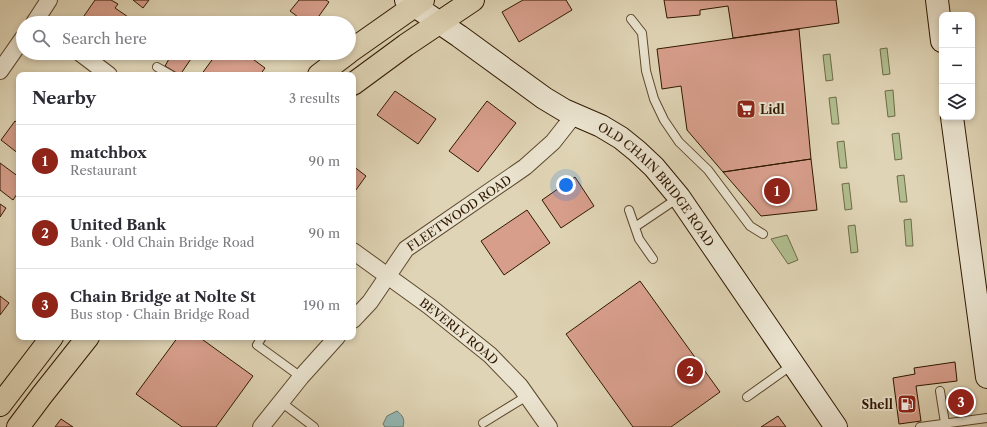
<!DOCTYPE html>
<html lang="en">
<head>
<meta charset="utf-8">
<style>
	body { margin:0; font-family:"Libre Caslon Text",serif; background:#f2f2f3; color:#2b2b33 }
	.controls { position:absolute; right:12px; top:12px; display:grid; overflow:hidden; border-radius:8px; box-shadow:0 2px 6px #0003 }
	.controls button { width:36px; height:36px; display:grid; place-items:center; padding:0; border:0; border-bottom:1px solid #e1e1e2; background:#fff; color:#2b2b33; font:20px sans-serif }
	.you { position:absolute; left:566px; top:185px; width:14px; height:14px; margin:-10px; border:3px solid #fff; border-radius:50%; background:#1a73e8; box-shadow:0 0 0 6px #1a73e833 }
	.badge { display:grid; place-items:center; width:26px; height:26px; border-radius:50%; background:#8f2418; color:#fff; font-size:13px; font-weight:700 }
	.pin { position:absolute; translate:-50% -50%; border:2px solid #fff; box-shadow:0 1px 4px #0006 }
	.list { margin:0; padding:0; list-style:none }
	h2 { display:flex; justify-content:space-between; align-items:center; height:52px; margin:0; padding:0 16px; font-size:17px }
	h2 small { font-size:13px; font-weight:400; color:#7c7c81 }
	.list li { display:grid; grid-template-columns:26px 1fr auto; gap:12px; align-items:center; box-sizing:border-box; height:72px; padding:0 16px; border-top:1px solid #e1e1e2 }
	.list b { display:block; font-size:15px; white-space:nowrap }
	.list p { margin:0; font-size:13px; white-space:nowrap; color:#7c7c81 }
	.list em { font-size:13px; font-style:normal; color:#7c7c81 }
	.icon { flex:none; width:22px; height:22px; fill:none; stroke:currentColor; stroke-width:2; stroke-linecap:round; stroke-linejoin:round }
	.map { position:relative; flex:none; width:987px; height:427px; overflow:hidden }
	.search { position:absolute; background:#fff; box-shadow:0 2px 6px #0003; left:16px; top:16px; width:340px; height:44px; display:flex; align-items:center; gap:10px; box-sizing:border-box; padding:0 14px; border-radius:22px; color:#7c7c81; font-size:15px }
	.panel { position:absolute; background:#fff; box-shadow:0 2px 6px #0003; left:16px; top:72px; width:340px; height:268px; border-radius:8px }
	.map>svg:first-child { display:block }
</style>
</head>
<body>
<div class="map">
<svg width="987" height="427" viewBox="0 0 987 427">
	<rect width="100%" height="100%" fill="#dfd4b5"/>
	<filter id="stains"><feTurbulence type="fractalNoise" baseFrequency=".005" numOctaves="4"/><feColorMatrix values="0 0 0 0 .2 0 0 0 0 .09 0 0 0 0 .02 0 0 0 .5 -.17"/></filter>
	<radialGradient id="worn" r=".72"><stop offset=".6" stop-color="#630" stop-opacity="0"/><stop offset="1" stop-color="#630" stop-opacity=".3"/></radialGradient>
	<path fill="#b0bd8e" stroke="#706b47" d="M887,48L890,74L883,75L880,49Z
		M830,54L833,80L826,81L823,55Z
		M893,90L895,116L888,117L885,91Z
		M836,97L839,124H832L829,98Z
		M899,133L902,159L895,160L892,134Z
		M844,141L847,168H840L837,142Z
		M904,175L907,202H900L897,176Z
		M849,183L852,209L845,210L842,184Z
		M911,219L913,246H906L904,220Z
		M855,225L858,252L851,253L848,226Z
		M787,235L798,260L788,264L771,239Z"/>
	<path fill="#94b7b3" stroke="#6c786b" d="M397,411C403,416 405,419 403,427H385L383,424L387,416Z"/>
	<path fill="#d79e8b" stroke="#301900" d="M95,0H111L118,4L115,8L137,23H95L84,16Z
		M133,0H149L143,8Z
		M299,0H326L329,2L314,23H306L290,11Z
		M523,0H566L572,10L519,42L502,12Z
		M664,0H836L839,23L733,38L728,6L700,10V15L667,18Z
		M799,29L811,159L723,172L687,130L681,86L662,89L657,49Z
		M168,53H195L180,75L165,66L169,59L166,57Z
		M217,53H237L247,60L250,57L265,68L260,75H201Z
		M395,91L436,119L418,144L377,115Z
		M487,101L516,123L478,172L449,151Z
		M15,121L19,124V154L1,140Z
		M811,159L817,210L761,216L723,172Z
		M0,163L19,177V191L13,200L0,190Z
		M353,166L366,176L353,194Z
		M575,177L594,206L561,228L542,200Z
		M0,204L6,208L0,217Z
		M527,210L550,243L504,275L481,241Z
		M640,281L720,392L671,427H633L566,334Z
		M0,296L9,303L0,315Z
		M178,337H199L253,376L216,427H182L136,394Z
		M955,362L957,381L916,386L921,421L899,424L893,378L915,374L914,368Z
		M778,416L786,427H761Z
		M61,419L73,427H55Z"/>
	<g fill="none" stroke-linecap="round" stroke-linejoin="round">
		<g stroke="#5c482d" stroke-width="10">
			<path id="lane" d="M631,19L642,33L646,71L654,99L664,120L679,142L708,170L750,226L763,234
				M157,67L171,75
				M629,210L639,239L653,259
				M635,227L678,198
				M262,337L257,345L301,377
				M940,391L945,423
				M747,397L792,365
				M281,402L314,427
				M483,423L527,396
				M920,427L987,418"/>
		</g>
		<g stroke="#5c482d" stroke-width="18">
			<g id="street">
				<path d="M34,23L49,0"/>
				<path d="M80,53L109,75"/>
				<path d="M0,71L23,38"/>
				<path id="s1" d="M353,251L429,306L490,355L520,386L549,427"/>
				<path id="s2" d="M353,320L370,302L406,249L525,167L553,142L575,114"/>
				<path d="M261,427L301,377L337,337"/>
			</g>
		</g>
		<g stroke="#301900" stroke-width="24">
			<g id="secondary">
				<path id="s3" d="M406,0L459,36L544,98L564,110L601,126L621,138L637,151L654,167L679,197L836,427"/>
				<path d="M937,0L942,41"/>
				<path d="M952,117L987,377"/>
			</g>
		</g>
		<g stroke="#301900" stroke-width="24">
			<path id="primary" d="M349,52L423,0
				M319,75L348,53
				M353,84L406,45L473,0
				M0,405L52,337
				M18,427L42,395L88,337"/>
		</g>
		<use href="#lane" stroke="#eae3cf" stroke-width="8"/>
		<use href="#street" stroke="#eae3cf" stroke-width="16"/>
		<use href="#secondary" stroke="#eae3cf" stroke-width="22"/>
		<use href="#primary" stroke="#dfd4b5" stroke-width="22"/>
	</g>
	<defs>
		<g id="supermarket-square" transform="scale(1)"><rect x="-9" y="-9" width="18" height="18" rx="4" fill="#8f2418" stroke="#eae3cf"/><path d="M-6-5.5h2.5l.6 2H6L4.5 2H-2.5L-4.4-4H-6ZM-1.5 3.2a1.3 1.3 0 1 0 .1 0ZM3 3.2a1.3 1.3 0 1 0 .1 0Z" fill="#fff"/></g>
		<g id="fuel-square" transform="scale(1)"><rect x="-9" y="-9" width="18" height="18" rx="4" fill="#8f2418" stroke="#eae3cf"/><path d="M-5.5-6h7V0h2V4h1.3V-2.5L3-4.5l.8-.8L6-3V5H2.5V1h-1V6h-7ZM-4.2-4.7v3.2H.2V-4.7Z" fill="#fff"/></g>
	</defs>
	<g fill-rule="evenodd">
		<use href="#supermarket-square" x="746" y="109"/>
		<use href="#fuel-square" x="907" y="404"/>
	</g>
	<g text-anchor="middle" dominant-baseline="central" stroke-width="4" stroke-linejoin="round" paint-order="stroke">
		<g font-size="12" font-weight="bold" fill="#301900" stroke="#eae3cf" text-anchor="start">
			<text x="760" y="109">Lidl</text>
			<text x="893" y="404" text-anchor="end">Shell</text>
		</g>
		<g font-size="12" fill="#301900" stroke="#eae3cf">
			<text stroke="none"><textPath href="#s3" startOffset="314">OLD CHAIN BRIDGE ROAD</textPath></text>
			<text stroke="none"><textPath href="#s2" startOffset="153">FLEETWOOD ROAD</textPath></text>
			<text stroke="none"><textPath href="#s1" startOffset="133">BEVERLY ROAD</textPath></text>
		</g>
	</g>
	<rect width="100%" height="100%" filter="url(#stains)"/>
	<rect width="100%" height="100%" fill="url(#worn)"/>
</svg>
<div class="controls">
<button>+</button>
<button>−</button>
<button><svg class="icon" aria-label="layers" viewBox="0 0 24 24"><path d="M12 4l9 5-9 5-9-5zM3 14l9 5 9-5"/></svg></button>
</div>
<div class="you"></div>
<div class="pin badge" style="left:777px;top:191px">1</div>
<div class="pin badge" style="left:690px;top:371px">2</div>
<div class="pin badge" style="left:961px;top:402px">3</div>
<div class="search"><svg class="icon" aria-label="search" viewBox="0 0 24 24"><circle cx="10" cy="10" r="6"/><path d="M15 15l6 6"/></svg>Search here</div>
<section class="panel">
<h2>Nearby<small>3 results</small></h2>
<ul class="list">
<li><span class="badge">1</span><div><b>matchbox</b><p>Restaurant</p></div><em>90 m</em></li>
<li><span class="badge">2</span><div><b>United Bank</b><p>Bank · Old Chain Bridge Road</p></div><em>90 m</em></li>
<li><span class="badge">3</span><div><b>Chain Bridge at Nolte St</b><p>Bus stop · Chain Bridge Road</p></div><em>190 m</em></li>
</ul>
</section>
</div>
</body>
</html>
